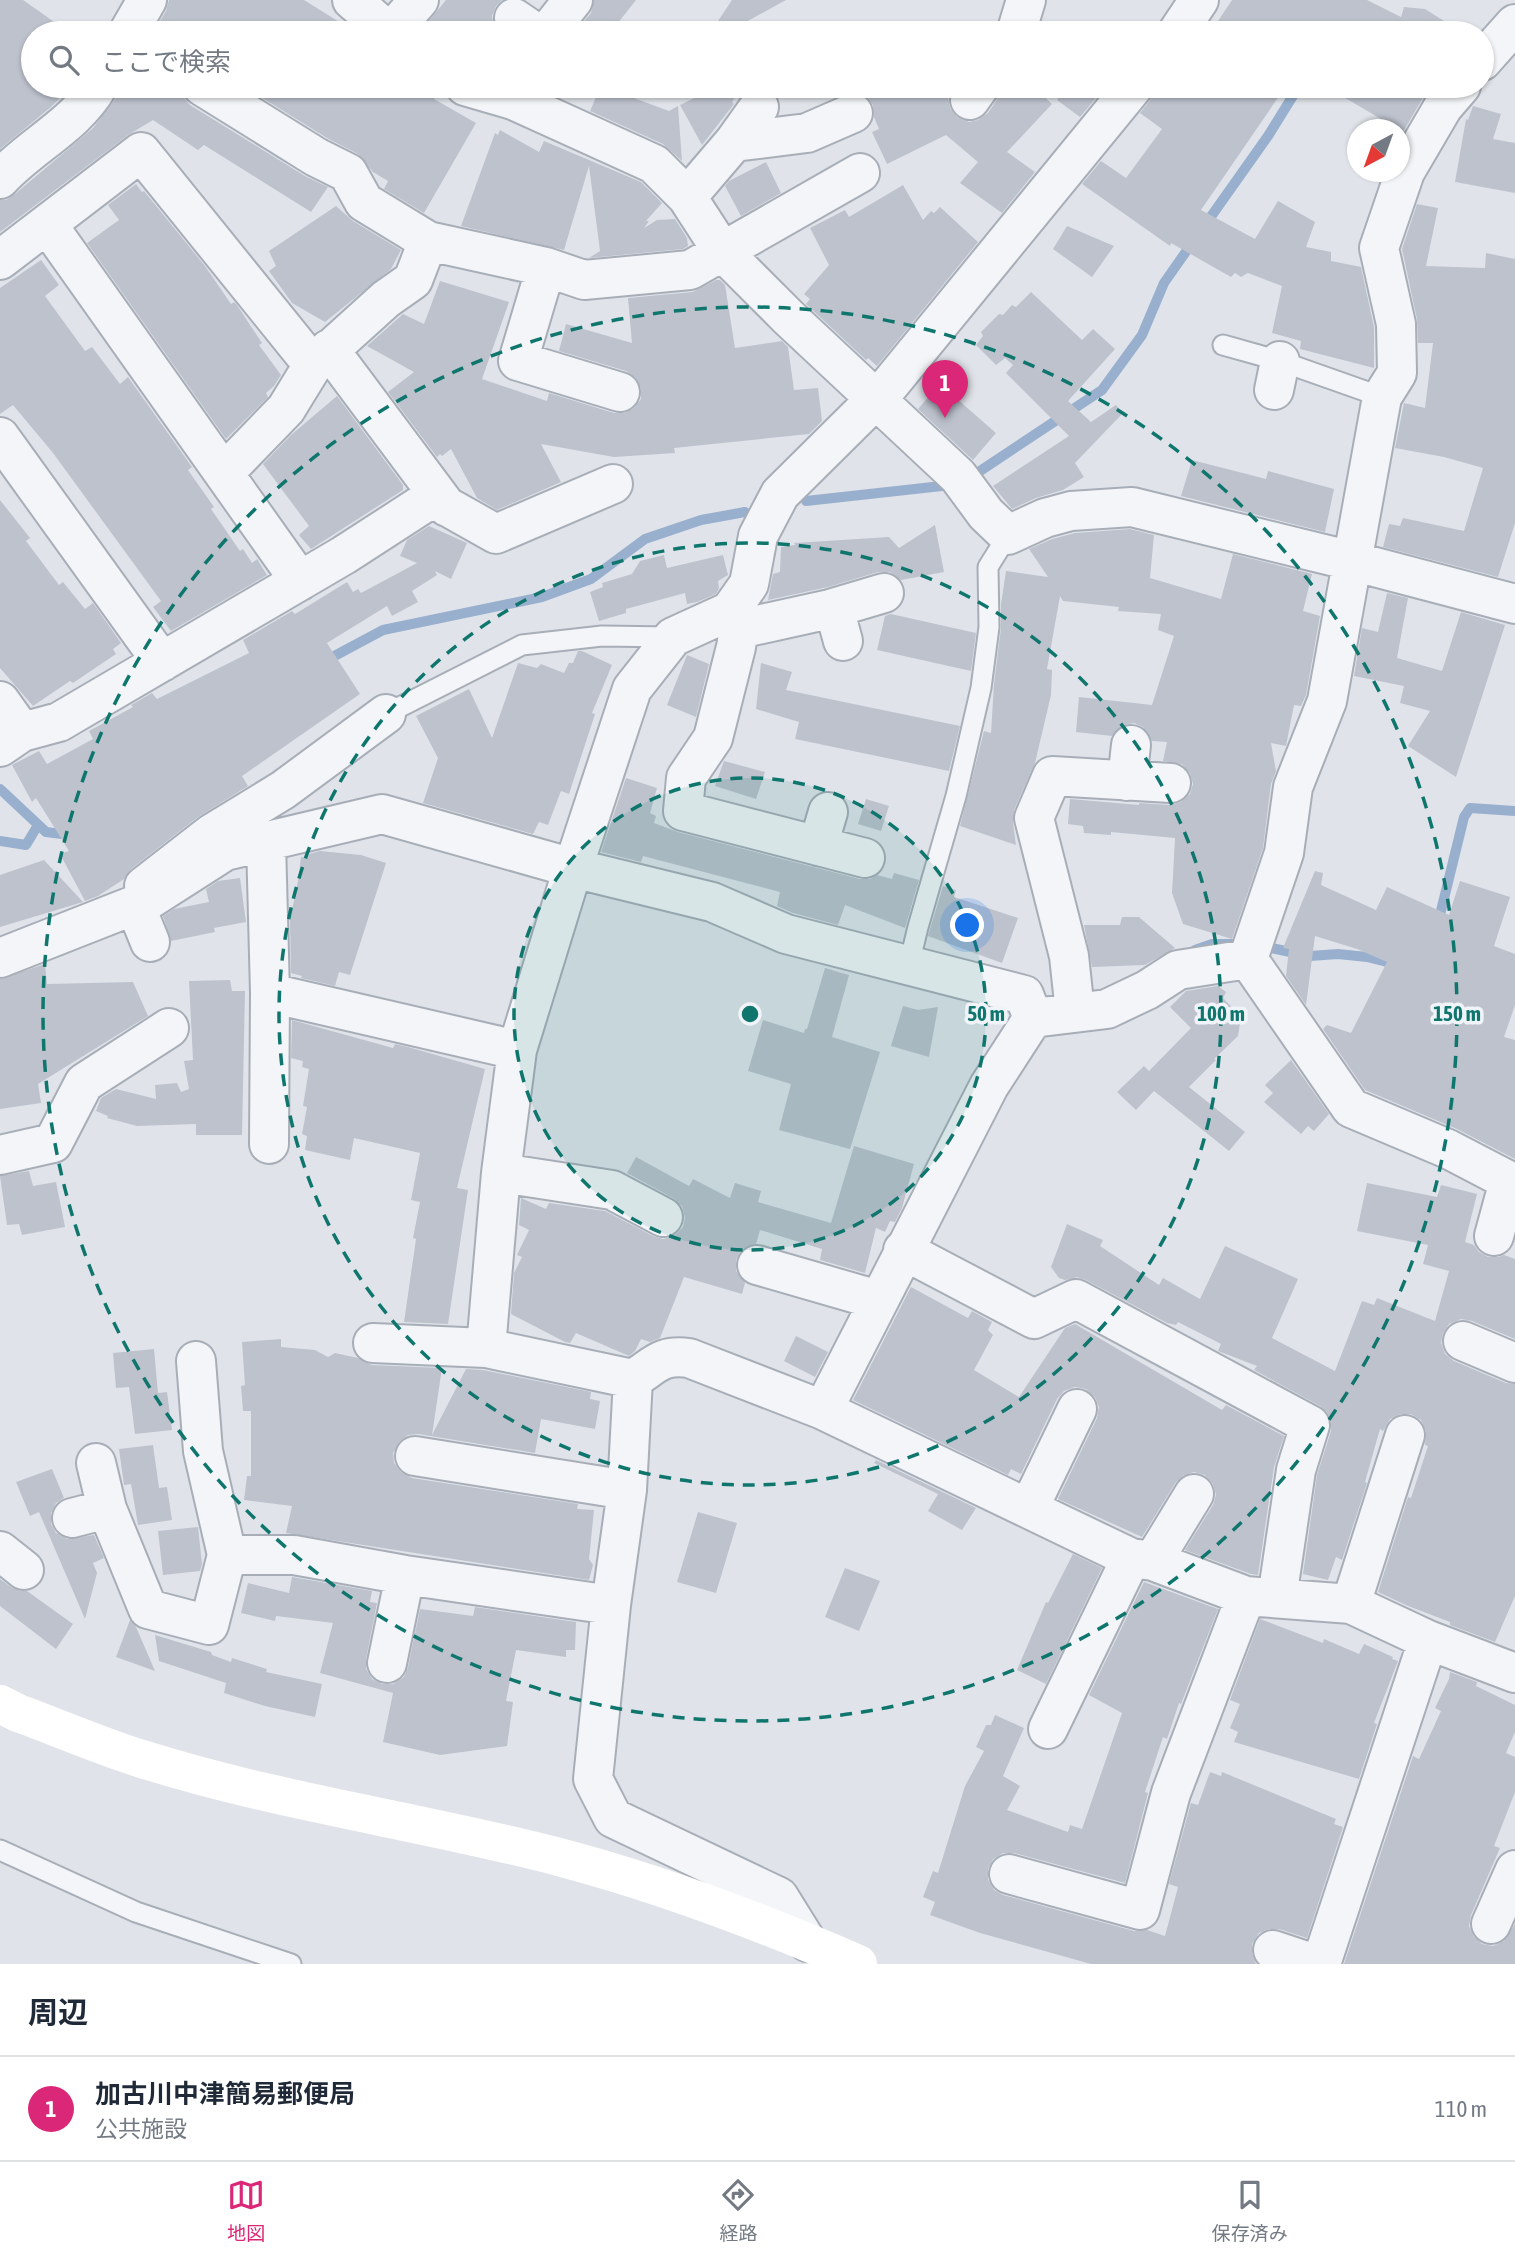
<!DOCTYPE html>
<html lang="ja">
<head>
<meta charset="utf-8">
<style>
	body { margin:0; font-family:"Asap Condensed","Noto Sans JP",sans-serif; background:#f2f2f3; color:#1f2937 }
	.compass { position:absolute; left:1347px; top:119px; width:63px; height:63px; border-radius:50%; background:#fff; box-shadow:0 2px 5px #0004; rotate:221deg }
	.you { position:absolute; left:968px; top:926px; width:24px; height:24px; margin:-18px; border:5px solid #fff; border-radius:50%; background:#1a73e8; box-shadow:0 0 0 10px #1a73e833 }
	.badge { display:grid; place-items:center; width:46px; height:46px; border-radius:50%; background:#db2777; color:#fff; font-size:23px; font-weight:700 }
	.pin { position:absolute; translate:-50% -58px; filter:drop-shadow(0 2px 4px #0008) }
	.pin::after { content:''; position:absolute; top:37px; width:24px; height:21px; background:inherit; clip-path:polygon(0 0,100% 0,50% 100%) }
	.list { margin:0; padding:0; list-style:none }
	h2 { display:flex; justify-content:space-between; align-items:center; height:91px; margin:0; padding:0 28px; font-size:30px }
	h2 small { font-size:23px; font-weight:400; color:#747a83 }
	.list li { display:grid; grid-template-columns:46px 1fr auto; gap:21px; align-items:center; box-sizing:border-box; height:105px; padding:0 28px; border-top:2px solid #e0e1e3 }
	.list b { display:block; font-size:26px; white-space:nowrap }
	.list p { margin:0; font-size:23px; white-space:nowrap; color:#747a83 }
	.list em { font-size:23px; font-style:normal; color:#747a83 }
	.icon { flex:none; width:38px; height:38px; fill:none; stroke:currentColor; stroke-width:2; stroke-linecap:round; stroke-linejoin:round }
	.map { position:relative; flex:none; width:1515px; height:1964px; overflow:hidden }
	.search { position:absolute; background:#fff; box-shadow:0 2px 5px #0004; left:21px; right:21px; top:21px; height:77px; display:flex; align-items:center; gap:18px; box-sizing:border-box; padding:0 24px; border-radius:38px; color:#747a83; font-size:26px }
	.sheet { height:196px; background:#fff }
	nav { display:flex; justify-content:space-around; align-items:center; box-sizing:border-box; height:98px; border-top:2px solid #e0e1e3; background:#fff; font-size:19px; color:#747a83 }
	nav a { display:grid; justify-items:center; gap:4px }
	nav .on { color:#db2777 }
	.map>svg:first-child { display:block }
</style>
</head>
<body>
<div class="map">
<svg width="1515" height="1964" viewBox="0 0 1515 1964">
	<rect width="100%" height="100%" fill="#e0e4ea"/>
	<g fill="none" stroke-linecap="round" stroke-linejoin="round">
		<path stroke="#98b0cd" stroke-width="10" d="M1205,225L1268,136L1299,86
			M968,479L1102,390L1142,335L1164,283L1192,243
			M806,501L951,485
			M325,661L383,630L542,597L591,579L645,539L701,520L745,512
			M0,789L46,832L70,835
			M0,841L26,845L38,825
			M1438,923L1464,817L1470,808L1515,811
			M1271,948L1310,956L1338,954L1367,957L1395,964
			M1195,950L1212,944H1232"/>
	</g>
	<path fill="#bdc2cd" d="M0,0H23L70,33H33V86H72L51,107L0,149Z
		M169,0H304L357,33H157L154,31L166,11Z
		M446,0H502L496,6L492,16L494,27L499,33H419Z
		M594,0H636L610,33H601L584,21L591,13Z
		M732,0H786L726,33H710Z
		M1232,0H1367L1401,17L1404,7L1425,9L1463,33H1210Z
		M120,86H180L183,97L190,105L305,176L328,187L311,212L204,145L198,150L153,120L128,135L0,232V200H6L15,194L93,128L116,98Z
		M243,86H443L434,99L476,123L424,213L384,189L388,181L373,172L358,154L327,138Z
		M601,86L669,111L678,106L682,161L663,144L590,111Z
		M719,86H742L732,102L734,104L702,145L680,105Z
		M860,86H953L948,97L950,108L957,117L969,122L978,120L988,113L998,98L1001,86H1033L1052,104L1007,152L1035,172L1002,213L960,183L978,162L946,135L887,164L872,132L879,129L874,117L873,105L864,95Z
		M1068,86H1106L1080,117L1057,100Z
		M1155,86H1286L1201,210L1255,239L1278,201L1315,222L1306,247L1331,252V261L1361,267L1374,327V368L1300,349L1301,341L1272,333L1282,286L1248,273L1241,277L1235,273L1231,277L1171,243L1170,246L1082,184L1101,161L1126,178L1162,129L1140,113L1151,99Z
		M1325,86H1406L1424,96L1403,132Z
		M1473,106L1501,114L1493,139L1515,143V193L1455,182L1466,119L1468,120Z
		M500,130L539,152L544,141L641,182L662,203L646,221H649L644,228L657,220L675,219L687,238L688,246L683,249L589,258L600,251L589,166L564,250L461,226L495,133L498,135Z
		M766,162L781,193L741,216L725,186L729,181Z
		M136,184L142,192L144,191L205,266L231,304L234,302L237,305L262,343L259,345L281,375L274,386L266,393L268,397L226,439L87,243L119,220L108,205Z
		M903,185L923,220L931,211L934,213L940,207L978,242L877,366L868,358L866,360L806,304L810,299L804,294L829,265L810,228L845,210L849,217Z
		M1417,204L1438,208L1426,266L1485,268L1486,253L1515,259V523L1498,577L1383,547L1389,524L1400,526L1403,518L1464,531L1483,468L1444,457L1395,448L1404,403L1425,408L1433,343H1418L1417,319L1402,249Z
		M336,206L353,221L401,250L391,269L325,322L292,303L269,271L276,266L269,251Z
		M1067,226L1114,246L1092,277L1053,249Z
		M41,260L59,285L45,296L85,351L92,347L120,384L128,377L192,467L188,470L214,507L211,509L240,551L243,549L252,563L257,559L267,575L171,631L153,607L161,601L53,453L13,405L0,414V288Z
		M716,280H720L725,285L735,348L782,341L788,347L794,390L818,388L822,421L809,434L674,448L675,453L614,457L541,444L561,482L497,510L477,498L451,449L442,456L440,454L437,457L388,392L414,372L367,346L403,314L424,324L440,281L509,302L482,379L547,401L549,393L614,413H624L634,408L641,399V388L636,378L626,371L559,351L566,324L632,343L628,298L693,292Z
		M1031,292L1082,340L1093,329L1115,349L1068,401L1091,422L1116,405L1123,413L1075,463L1084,477L1063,490L1036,498L1012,509L993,486L1069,436L1006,373L1013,365L1005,358L996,365L976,345L983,336L981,332L999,314L1003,315L1012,305L1016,307Z
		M940,384L996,433L973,460L918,409Z
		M337,396L403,485V490L311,549L299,535L309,526L263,464L291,435Z
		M1192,460L1266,479L1268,471L1334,489L1325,532L1181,496Z
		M0,500L30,538L26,541L59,585L63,582L85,609L93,603L121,643L113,649L116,654L73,683L70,681L33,706L0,668Z
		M935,525L944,572L901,580L890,572H878L828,587L768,600L773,574L780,572L781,547L795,545L794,543L889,537L899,548Z
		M429,526L467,543L451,579L435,571L437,575L412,591L418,602L392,616L387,606L327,643L360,694L242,776L248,786L198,817L131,869L124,879L98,896L85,901L60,854L69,851L36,798L32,802L12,765L39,751L47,764L93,739L89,731L133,707L131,705L152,693L157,699L249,653L243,640L292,611L295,614L347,582L353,592L358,589L361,593L417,563L400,556L407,540Z
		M1130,529L1154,535L1150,578L1221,599L1233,554L1312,574L1303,611L1320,616L1306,695L1301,706L1294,705L1286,746L1271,743L1276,771L1271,784L1263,848L1232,939L1183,924L1172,893L1175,838L1111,832V835L1084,833L1083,826L1068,824L1070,799L1139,805V803L1170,805L1181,802L1190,794L1193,784L1190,773L1182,764L1163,761L1167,742L1152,741L1143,727L1134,723L1123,725L1112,736L1076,732L1079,697L1152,705L1174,636L1158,630L1161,614L1118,611L1119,607L1063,601L1060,596L1047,669L1052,670L1051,695L1035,763L1014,810L1013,823L1016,845L960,826L984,731L991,733L994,684L1001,628V604L1006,571L1048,577L1029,549L1052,539L1075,533Z
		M664,555L667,568L723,555L728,575L718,581L719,588L716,594L697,602L687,604L685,593L626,609V613L599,621L590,592L603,587L602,583L632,574L640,561Z
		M1387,593L1408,598L1397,658L1442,671L1461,612L1505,625L1456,777L1408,746L1430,711L1400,703L1404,686L1354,676L1362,628L1378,632Z
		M891,614L976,633L971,671L877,650L885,616Z
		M578,651H582L612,665L592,713L595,714L569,794L561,791L548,825L539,822L533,834L423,803L438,758L416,716L469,689L492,738L518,663L537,668L541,664L564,673L569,663H573Z
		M687,655L709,664L696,717L667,705Z
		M761,663L792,672L786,690L960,726L949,771L795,739L799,722L756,709Z
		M724,761L765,772L756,799L715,786Z
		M626,778L657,788L650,813L656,816L654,823L678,832L860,879H870L877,875L892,879L894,873L919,880L905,928L845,905L838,925L793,913L777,906L780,892L643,856L641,862L601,852Z
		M866,799L889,806L881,831L858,824Z
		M320,851L361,855L386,863L350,975L339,972L335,986L301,978L302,976L291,973L290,920L298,881L301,857L308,858L309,854Z
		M44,860L83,902L0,927V875Z
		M1315,871L1323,873L1321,885L1376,910L1387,887L1449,915L1460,881L1510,897L1494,946L1515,954V1005L1504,1037L1515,1040V1159L1457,1129L1365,1090L1323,1029L1327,1025L1351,1033L1387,962L1357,949L1315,936L1306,1005L1286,976L1289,949L1283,948Z
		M240,878L246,922L214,928L215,932L171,941L163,916L174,909L209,902L206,889L218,881Z
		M943,886L956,890L954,897L1018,918L1002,963L928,936Z
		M1122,917H1139L1175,948L1145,965L1092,967L1084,925H1120Z
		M45,964L47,984L133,982L148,1016L38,1084L41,1103L0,1109V979Z
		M825,968L849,975L832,1037L880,1052L850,1149L779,1130L791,1084L748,1071L763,1020L804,1033L805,1029H807Z
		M230,980L232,991H245L242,1135H196V1124L137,1126L107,1118L108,1116L96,1111L101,1098L116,1089L156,1099L155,1085L177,1083L181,1092L189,1089L184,1061L193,1060L189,981Z
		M1218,986L1226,992L1223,998L1241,1017L1238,1036L1214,1059L1216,1060L1189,1087L1245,1132L1229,1151L1154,1091L1136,1110L1117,1092L1144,1066L1149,1071L1191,1028L1170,1007L1186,991Z
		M903,1006L918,1010L938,1007L929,1057L891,1046Z
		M292,1020L393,1048L395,1044L408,1047L485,1069L457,1188L468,1190L448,1324L404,1322L416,1239L413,1238L420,1202L411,1200L420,1153L354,1138L350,1160L305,1150L307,1136L302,1134L307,1107L303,1106L309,1069L302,1067L303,1061L291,1058Z
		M1291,1060L1329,1114L1314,1131L1308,1126L1301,1134L1264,1102L1273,1093L1265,1085Z
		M854,1146L914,1164L902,1208L895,1222L890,1221L885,1232L876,1228L865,1273L820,1260L822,1249L760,1230L756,1244L742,1249L736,1260V1271L745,1283L742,1294L684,1277L660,1338L650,1342L641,1339L635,1351L629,1356L576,1333L570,1343L565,1342L511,1314L514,1273L522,1257L517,1255L529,1230L519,1225L521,1198L546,1209L549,1203L605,1211L653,1236L663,1239L674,1236L683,1227L685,1217L682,1206L673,1198L627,1173L636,1157L689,1186L693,1179L730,1198L735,1183L761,1191L758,1202L831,1223Z
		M29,1171L33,1186L56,1182L65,1227L22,1235L19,1224L7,1225L0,1176Z
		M1367,1183L1437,1197L1441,1185L1477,1194L1465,1242L1474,1245L1479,1252L1488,1257H1499L1504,1255L1515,1259V1339L1472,1321L1461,1319L1449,1324L1443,1333L1441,1343L1445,1354L1454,1361L1506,1383L1515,1384V1596L1495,1642L1450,1625V1622L1408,1606L1378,1592L1408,1497L1411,1498L1428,1446L1425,1445L1426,1431L1421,1420L1411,1414H1400L1390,1419L1383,1431L1380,1429L1365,1482L1367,1483L1342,1560L1336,1557L1328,1580L1303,1574L1317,1475L1331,1431V1421L1327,1412L1320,1406L1254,1370L1257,1366L1218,1351L1221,1344L1178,1322L1176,1325L1167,1323L1086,1280L1077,1277L1065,1280L1059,1278L1051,1267L1067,1224L1103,1240L1100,1246L1159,1285L1163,1278L1200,1299L1225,1246L1298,1279L1272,1338L1335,1371L1362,1301L1374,1305L1377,1298L1435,1321L1449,1271L1423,1264L1428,1245L1357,1231Z
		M911,1287L968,1318L972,1311L992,1322L988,1330L993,1335L974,1370L1019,1397L1065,1328L1075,1324L1222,1410L1226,1405L1284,1436L1274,1467L1258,1575L1251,1574L1185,1550L1213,1505L1216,1495L1213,1484L1205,1475L1194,1472L1184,1475L1176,1482L1142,1537L1058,1499L1097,1418L1099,1407L1095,1397L1086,1389L1075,1387L1064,1391L1057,1399L1021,1474L1011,1469L1008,1475L853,1400Z
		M796,1336L828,1352L815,1377L784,1361Z
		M281,1339V1347L315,1350L328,1357L335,1353L358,1358L372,1365L442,1368L432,1435L466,1369L483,1370L591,1392L590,1399L600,1401L595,1429L541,1419L535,1453L418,1434L408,1435L399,1442L393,1453L394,1463L401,1472L412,1478L578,1504L577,1509L594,1510L589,1559L593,1565L589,1580L286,1533L292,1506L244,1500L247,1476H251V1411H243L241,1386L245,1385L242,1342Z
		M154,1349L158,1393L167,1392L172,1430L135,1434L129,1387L116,1388L113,1353Z
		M153,1445L159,1488L167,1487L172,1520L138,1525L131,1484L124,1485L119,1449Z
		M876,1460L976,1508L962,1530L928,1511L938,1494L874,1463Z
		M52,1469L64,1498L56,1503L51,1513V1524L56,1533L67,1539L94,1535L104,1558L93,1563L97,1573L85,1619L39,1512L30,1516L16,1482Z
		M698,1512L737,1523L716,1593L677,1582Z
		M198,1527L202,1564L200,1571L163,1575L158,1531Z
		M1073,1554L1102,1568L1046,1684L1017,1670L1046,1602L1048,1603Z
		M845,1568L880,1581L859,1631L825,1617Z
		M292,1577L372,1591L370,1602L377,1603L366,1659V1669L372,1679L382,1684H393L404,1677L408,1667L420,1609L473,1616L475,1607L576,1622L575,1650H566V1657L516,1650L506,1701L513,1702L507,1746L440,1755L383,1742L393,1693L320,1673L333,1623L276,1616L275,1621L241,1613L248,1583L289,1593Z
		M0,1579L11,1587L20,1591H27L73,1624L56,1649L0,1606Z
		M1144,1582L1218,1609L1181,1704L1179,1703L1167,1739L1163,1737L1145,1792L1148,1793L1125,1883L1014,1853H1003L993,1859L988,1869V1880L994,1890L1003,1895L1134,1931L1147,1930L1165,1936L1178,1887L1169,1884L1191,1803L1198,1805L1210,1772L1221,1776L1222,1772L1336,1819L1334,1824L1343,1827L1307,1938L1279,1929H1269L1259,1933L1252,1944V1954L1256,1964H1091L980,1933L930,1915L935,1902L923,1897L933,1871L938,1873L965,1786L984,1751L976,1747L986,1725H991L995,1715L1024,1728L1003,1776L1020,1786L1007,1810L1068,1832L1070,1825L1082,1829L1122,1713L1089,1695Z
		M1260,1619L1323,1643L1324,1639L1359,1654L1364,1644L1393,1657L1392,1659L1398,1661L1374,1723L1377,1724L1359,1779L1234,1742L1238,1732L1230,1728L1240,1704L1230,1700Z
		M130,1620L136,1627L155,1671L116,1657Z
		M155,1635L211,1652L212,1655L231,1662L232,1658L267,1669L266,1672L322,1684L315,1717L265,1706L224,1693L226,1683L159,1661Z
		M1450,1672L1477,1682L1476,1686L1515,1705V1732L1506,1753L1515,1757V1792L1494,1846L1500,1848L1471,1915L1469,1926L1474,1937L1482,1944L1493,1946L1504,1941L1515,1924V1964H1344L1413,1756L1419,1759L1441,1711L1435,1708L1449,1679Z"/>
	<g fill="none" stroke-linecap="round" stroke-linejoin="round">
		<g stroke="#a8aeb8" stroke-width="23">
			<path id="lane" d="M1223,345L1280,361L1382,397
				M386,714L522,645L602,636L672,637
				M912,966L911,956L918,927L956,796L981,688L989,627L988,567L1008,535
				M0,1850L136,1912L291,1964"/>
		</g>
		<g stroke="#a8aeb8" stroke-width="42">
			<path id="street" d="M352,0L390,33
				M514,18L536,33
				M128,33L147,0
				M390,33L419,0
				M547,33L573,0
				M1016,33L1026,0
				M1177,33L1199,0
				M1482,61L1515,24
				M202,86L316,157L348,173L364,202L428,241L546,267L584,280L690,270L860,173
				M465,86L513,100L654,164L687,197
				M1134,86L886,389L780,494L758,536L749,584L730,611L673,637L632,689L573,868L517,1050L501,1173L486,1348L633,1379C655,1366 660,1354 689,1358L823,1410L1131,1558L1153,1561L1246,1596L1351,1604L1428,1640L1515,1673
				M970,100L980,86
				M759,107L734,142L687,197L722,251L788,317L958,476L986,514L1008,535L1045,518L1071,511L1132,507L1352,561L1515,604
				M734,142L807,133L853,113
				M0,179C30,146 76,125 98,86
				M47,224L300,581
				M0,260L141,152L313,365L386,299L413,280L428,241
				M546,267L518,361L620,392
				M329,349L447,507
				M1274,390L1280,361
				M0,437L162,662
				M224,473L286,409L313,365
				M834,608L843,641
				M730,611L739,629L736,647L713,738L686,778L683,811L865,858
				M739,629L830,609L884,593
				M0,701L22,732
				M0,747L22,732L59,722L344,555L432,498L496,534L613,484
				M1127,781L1131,745
				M266,841L270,993L269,1144
				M818,846L828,812
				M150,899L225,851L382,814L573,868L712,902L786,934L1024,995L1033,1018
				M135,905L150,942
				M0,958L150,899L144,886L211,834L283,790L386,714
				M1248,959L1284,853L1293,787L1327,701L1382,397L1397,373L1396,324L1379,248L1405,172L1443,107L1461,86
				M1248,959L1351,1108L1448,1149L1515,1184
				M270,993L517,1050
				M1075,1012L1069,956L1034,818L1052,776L1171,783
				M0,1155L53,1143L84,1083L169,1028
				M501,1173L612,1190L663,1217
				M1494,1236L1509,1181
				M903,1250L1034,1319L1076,1299L1310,1425L1296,1470L1277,1598
				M757,1265L878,1300
				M1463,1341L1515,1363
				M373,1343L486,1348
				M633,1379L627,1490L611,1605L593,1779L613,1818L779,1897L807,1942
				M823,1410L989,1086L1033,1018L1107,1009L1147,990L1178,970L1248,959
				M415,1456L627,1490
				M96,1463L107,1509L148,1609L209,1625L227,1555L203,1451L196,1361
				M1029,1508L1077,1409
				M72,1518L107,1509
				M0,1551L24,1570
				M227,1555H294L405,1575L611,1605
				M1153,1561L1194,1494
				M1351,1604L1405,1435
				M387,1663L405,1575
				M1048,1729L1131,1558
				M1009,1874L1140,1910L1171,1793L1246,1596
				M1491,1924L1515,1870
				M1273,1950L1315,1964
				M1321,1964L1428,1640"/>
		</g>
		<use href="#lane" stroke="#f3f5f8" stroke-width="19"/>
		<use href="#street" stroke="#f3f5f8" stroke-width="38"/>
		<path stroke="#fff" stroke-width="38" d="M0,1704L18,1713C59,1728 100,1746 142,1759C278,1802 421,1821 559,1857C661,1884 762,1922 858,1964"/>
	</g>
	<circle cx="750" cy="1014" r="236" fill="#0f766e" fill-opacity=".12"/>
	<g fill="none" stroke="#0f766e" stroke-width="3.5" stroke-dasharray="12 9">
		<circle cx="750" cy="1014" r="236"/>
		<circle cx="750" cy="1014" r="471"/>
		<circle cx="750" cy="1014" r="707"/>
	</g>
	<circle cx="750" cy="1014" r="10" fill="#0f766e" stroke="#f0f3f7" stroke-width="3.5"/>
	<g font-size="21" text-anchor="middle" font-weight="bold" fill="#0f766e" stroke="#f0f3f7" stroke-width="7" stroke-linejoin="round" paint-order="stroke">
		<text x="986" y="1021">50 m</text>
		<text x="1221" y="1021">100 m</text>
		<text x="1457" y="1021">150 m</text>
	</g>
</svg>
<svg class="compass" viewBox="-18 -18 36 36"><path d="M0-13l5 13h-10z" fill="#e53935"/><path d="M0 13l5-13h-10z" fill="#747a83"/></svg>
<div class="you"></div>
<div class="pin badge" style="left:945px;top:418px">1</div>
<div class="search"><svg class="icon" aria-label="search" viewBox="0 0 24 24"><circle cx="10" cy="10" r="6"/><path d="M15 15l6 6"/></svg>ここで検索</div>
</div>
<section class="sheet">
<h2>周辺<small></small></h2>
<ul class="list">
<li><span class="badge">1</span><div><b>加古川中津簡易郵便局</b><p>公共施設</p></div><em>110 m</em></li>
</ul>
</section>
<nav>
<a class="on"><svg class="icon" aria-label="map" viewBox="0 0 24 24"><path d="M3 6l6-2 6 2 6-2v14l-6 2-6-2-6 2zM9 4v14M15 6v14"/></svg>地図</a>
<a><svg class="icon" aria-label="directions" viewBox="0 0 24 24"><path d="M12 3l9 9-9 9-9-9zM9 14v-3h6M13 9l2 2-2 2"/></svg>経路</a>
<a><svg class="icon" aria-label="saved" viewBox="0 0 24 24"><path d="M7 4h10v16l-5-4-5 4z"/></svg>保存済み</a>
</nav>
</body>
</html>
